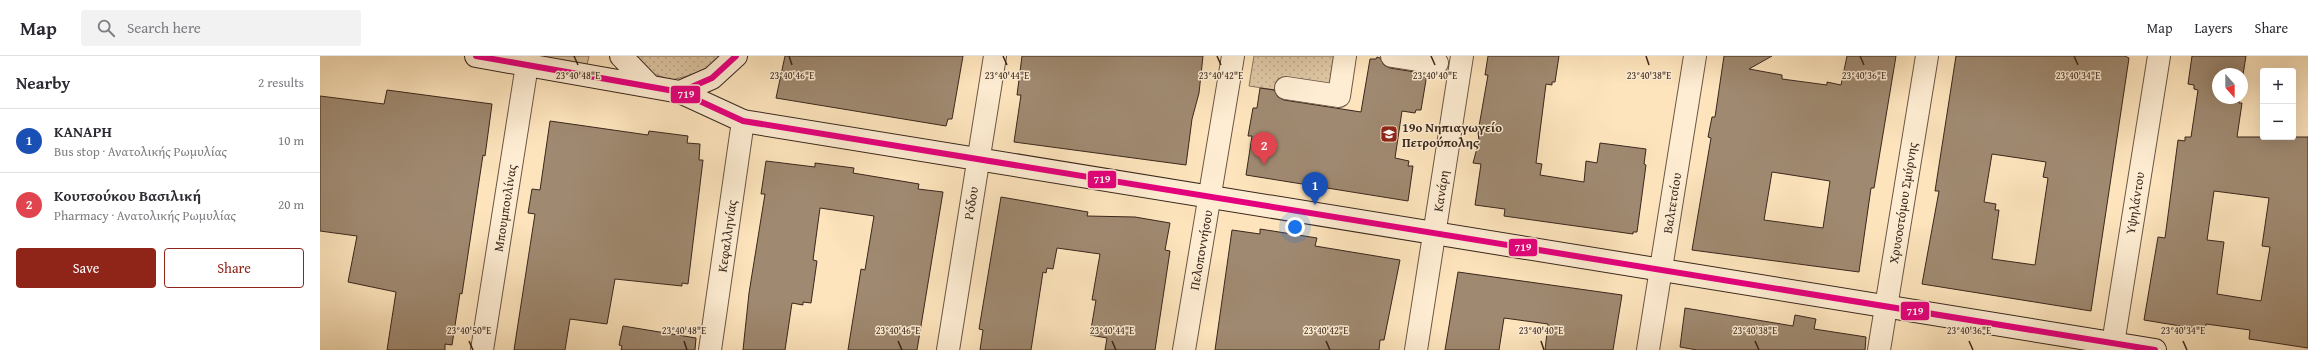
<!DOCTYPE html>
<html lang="en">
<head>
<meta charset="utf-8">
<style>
	body { margin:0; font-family:"Gentium Book Plus",serif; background:#f2f2f3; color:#2b2b33 }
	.controls { position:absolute; right:12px; top:12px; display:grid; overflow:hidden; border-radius:4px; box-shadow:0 4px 16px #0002 }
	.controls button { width:36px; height:36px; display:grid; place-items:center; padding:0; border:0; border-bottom:1px solid #e1e1e2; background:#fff; color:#2b2b33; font:20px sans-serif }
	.compass { position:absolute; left:1892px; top:12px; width:36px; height:36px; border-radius:50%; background:#fff; box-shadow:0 4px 16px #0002; rotate:159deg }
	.you { position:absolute; left:975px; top:171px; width:14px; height:14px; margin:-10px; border:3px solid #fff; border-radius:50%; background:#1a73e8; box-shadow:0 0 0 6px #1a73e833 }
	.badge { display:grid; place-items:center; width:26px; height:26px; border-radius:50%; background:#8f2418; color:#fff; font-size:13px; font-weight:700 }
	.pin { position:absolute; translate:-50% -33px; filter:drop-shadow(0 1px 2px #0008) }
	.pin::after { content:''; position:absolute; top:21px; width:14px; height:12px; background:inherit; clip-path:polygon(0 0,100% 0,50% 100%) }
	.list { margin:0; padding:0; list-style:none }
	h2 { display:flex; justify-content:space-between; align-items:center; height:52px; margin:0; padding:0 16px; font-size:17px }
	h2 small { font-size:13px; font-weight:400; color:#7c7c81 }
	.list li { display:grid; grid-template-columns:26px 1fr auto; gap:12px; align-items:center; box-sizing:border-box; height:64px; padding:0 16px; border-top:1px solid #e1e1e2 }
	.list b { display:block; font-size:15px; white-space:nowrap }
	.list p { margin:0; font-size:13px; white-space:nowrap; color:#7c7c81 }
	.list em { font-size:13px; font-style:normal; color:#7c7c81 }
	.actions { display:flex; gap:8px; padding:12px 16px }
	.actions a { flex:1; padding:9px 0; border:1px solid #8f2418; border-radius:4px; text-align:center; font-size:14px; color:#8f2418 }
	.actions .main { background:#8f2418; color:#fff }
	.icon { flex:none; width:22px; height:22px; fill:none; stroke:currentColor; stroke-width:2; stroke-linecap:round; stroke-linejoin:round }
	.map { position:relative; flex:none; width:1988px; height:294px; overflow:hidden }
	header { display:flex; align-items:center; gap:24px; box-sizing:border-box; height:56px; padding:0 20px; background:#fff; border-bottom:1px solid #e1e1e2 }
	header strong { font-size:19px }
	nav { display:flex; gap:22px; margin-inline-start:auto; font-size:14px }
	.search { width:280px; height:36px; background:#f2f2f3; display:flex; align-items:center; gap:10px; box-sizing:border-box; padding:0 14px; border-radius:4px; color:#7c7c81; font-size:15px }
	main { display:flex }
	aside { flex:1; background:#fff }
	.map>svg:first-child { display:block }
</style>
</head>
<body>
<header>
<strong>Map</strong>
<div class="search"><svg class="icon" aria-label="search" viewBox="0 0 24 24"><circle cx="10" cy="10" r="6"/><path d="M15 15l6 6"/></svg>Search here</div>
<nav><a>Map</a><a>Layers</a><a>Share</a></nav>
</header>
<main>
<aside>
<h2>Nearby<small>2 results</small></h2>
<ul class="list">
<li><span class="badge" style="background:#1a4fb4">1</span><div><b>ΚΑΝΑΡΗ</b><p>Bus stop · Ανατολικής Ρωμυλίας</p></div><em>10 m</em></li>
<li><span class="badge" style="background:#e0444e">2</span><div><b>Κουτσούκου Βασιλική</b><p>Pharmacy · Ανατολικής Ρωμυλίας</p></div><em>20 m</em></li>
</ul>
<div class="actions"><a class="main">Save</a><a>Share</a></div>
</aside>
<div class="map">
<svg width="1988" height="294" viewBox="0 0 1988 294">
	<defs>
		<pattern id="park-dots" width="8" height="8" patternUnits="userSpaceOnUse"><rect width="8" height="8" fill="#dcc4a1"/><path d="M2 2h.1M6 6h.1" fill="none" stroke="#bea88a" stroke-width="1.8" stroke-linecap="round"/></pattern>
	</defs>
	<rect width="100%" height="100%" fill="#fde4bc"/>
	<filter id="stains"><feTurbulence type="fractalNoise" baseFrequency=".005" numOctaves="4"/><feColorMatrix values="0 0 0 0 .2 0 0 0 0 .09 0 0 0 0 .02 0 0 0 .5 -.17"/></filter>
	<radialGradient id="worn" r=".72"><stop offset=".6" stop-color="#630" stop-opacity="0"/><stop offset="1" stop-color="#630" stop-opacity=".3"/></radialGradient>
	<path fill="#dcc4a1" stroke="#8b765f" d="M220,0H269L267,9Z"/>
	<path fill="url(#park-dots)" stroke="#8b765f" d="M316,0H401L386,15L352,24L327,16Z
		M934,0H1029L1022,44L929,30Z"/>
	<path fill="#9f8970" stroke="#3a271d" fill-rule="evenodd" d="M465,0H643L632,63H628L626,70L456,42Z
		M702,0H883L879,37L872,63L866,109L694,86L701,39H697Z
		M1168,0H1239L1235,26H1232V29L1226,28L1216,107L1222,108L1220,119L1264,126L1266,105L1277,107L1280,87L1326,93L1324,108L1326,109L1317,176H1313V178L1184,160L1185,153L1155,149L1161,108L1153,107L1159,85L1158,76L1168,19H1165Z
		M1404,0H1452L1429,13L1462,19V23L1507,29V26L1521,29L1527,0H1576L1554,132H1551L1539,216L1372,194L1391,82L1388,81L1392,61H1395ZM1452,116L1510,125L1503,172L1444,164Z
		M1636,0H1805L1809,2L1771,255L1602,228L1619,135H1615ZM1672,98L1726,106L1723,121L1728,122L1715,209L1672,203L1679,154H1675L1676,148L1664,146Z
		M1872,0H1926L1922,25V18H1898V42H1919V47H1922L1917,81H1988V292L1929,283L1930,274L1886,268L1885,274L1824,264L1838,181L1845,182L1858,84L1865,85V81H1871L1878,34L1874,33V29L1868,28ZM1894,135L1949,142L1942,190L1950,191L1941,245L1897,238L1904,186L1887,184Z
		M1057,1L1060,2L1064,9L1070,12L1107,18L1101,54H1096L1095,57L1082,55L1075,102L1089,105L1088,110H1093L1088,145L926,119L932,80H928L933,52H937L940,32L954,34L958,41L964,44L1041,56L1050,3H1056Z
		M67,34L172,48L165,100L163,99L142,238L140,237L132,289L125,288V294H67L76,236L28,226L37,180L0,175V40L64,48Z
		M230,65L328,79L329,75L368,80L367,87L380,88L379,104H383L368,228L362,227V230L295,223L287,268L250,263L245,294H194L215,158L208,157L212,133L220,134Z
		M446,105L495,111V107L534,112L533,117L599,128L598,133L623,136L597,294H528L541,213L545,214L554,160L500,152L493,204L497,205L491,247L483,246V249L472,247L465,294H423L429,237L445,138H441Z
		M681,141L768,156L767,160L815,161L850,167L845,194L850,195L835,294H785L787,282L770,279L776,244H772L780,198L737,192L733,213L727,212L726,217L723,216L711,294H660L663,274L659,273Z
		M940,173L997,182L995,190L1080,204L1064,284H1060L1059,294H895L912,174L940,178Z
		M1138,216L1302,239L1293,294H1225L1228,268L1184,262L1179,294H1125Z
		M1365,252L1473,270L1475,259L1496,263L1494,273L1546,281L1545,294H1377L1360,291Z
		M303,270L376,282L375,294H301L302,290L299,289Z"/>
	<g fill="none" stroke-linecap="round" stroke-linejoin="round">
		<g stroke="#6b5645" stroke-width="24">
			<path id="street" d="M1072,0L1117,7
				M966,32L1019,40L1025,0
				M162,294L207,9
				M390,294L423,65
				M628,294L675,0
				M864,294L913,0
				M1096,294L1142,0
				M1328,294L1375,0
				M1559,294L1607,0
				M1792,294L1839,0"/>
		</g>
		<g stroke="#3a271d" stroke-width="24">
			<path id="secondary" d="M156,0L360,36L423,65L1835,294
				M301,0L329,29
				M360,36L392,22L416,0"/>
		</g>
		<use href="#street" stroke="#feedd3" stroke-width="22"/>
		<use href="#secondary" stroke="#feedd3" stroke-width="22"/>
		<g stroke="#feedd3" stroke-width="9">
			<path id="bus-1" d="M156,0L360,36L423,65L1835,294
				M360,36L392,22L416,0"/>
		</g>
		<use href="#bus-1" stroke="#e5007d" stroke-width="6"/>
	</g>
	<path fill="none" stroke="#3a271d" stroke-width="1.5" d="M254,0L258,9M469,0L472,9M683,0L687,9M897,0L901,9M1111,0L1115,9M1326,0L1329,9M1540,0L1544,9M1754,0L1758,9M149,285L153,294M364,285L367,294M578,285L582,294M792,285L796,294M1006,285L1010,294M1221,285L1224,294M1435,285L1439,294M1649,285L1653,294M1863,285L1867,294"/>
	<defs>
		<g id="school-square" transform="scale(0.9)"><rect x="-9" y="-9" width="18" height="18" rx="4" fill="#8f2418" stroke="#feedd3"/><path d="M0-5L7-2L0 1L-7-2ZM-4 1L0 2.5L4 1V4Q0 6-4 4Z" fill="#fff"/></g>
	</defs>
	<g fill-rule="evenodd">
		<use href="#school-square" x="1069" y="78"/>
	</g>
	<g text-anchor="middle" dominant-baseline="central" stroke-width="3" stroke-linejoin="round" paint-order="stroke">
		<g font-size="13" font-weight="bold" fill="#3a271d" stroke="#feedd3" text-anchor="start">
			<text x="1082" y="71">19ο Νηπιαγωγείο<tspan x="1082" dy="15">Πετρούπολης</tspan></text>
		</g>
		<g font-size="13" fill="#3a271d" stroke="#feedd3">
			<text transform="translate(1121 135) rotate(-81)">Κανάρη</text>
			<text transform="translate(651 147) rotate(-81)">Ρόδου</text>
			<text transform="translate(1352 147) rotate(-81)">Βαλτετσίου</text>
			<text transform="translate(1583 147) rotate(-81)">Χρυσοστόμου Σμύρνης</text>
			<text transform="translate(1815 147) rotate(-81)">Υψηλάντου</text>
			<text transform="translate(185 152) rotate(-81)">Μπουμπουλίνας</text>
			<text transform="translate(407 180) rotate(-82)">Κεφαλληνίας</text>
			<text transform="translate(881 194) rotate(-80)">Πελοποννήσου</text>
		</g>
	</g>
	<g font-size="10" text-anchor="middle" fill="#3a271d" stroke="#feedd3" stroke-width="3" stroke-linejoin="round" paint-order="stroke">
		<text x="258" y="23">23°40'48"E</text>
		<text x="472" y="23">23°40'46"E</text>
		<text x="687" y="23">23°40'44"E</text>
		<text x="901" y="23">23°40'42"E</text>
		<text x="1115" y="23">23°40'40"E</text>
		<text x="1329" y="23">23°40'38"E</text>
		<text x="1544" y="23">23°40'36"E</text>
		<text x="1758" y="23">23°40'34"E</text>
		<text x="149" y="278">23°40'50"E</text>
		<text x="364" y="278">23°40'48"E</text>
		<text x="578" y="278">23°40'46"E</text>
		<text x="792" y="278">23°40'44"E</text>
		<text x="1006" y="278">23°40'42"E</text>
		<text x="1221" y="278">23°40'40"E</text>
		<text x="1435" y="278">23°40'38"E</text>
		<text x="1649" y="278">23°40'36"E</text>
		<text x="1863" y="278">23°40'34"E</text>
	</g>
	<g stroke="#feedd3" stroke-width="1.5">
		<rect x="350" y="29" width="31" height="19" rx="4" fill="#e5007d"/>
		<rect x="767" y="114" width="30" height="19" rx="4" fill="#e5007d"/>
		<rect x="1188" y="182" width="30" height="19" rx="4" fill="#e5007d"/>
		<rect x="1580" y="245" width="30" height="20" rx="4" fill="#e5007d"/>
	</g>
	<g font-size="11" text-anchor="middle" font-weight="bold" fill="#fff">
		<text x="366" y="42">719</text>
		<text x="782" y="127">719</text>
		<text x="1203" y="195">719</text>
		<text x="1595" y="259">719</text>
	</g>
	<rect width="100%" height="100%" filter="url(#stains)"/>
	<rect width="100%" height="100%" fill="url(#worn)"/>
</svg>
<div class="controls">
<button>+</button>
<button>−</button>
</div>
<svg class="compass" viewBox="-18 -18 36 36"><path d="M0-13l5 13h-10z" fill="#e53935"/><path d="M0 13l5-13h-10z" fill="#7c7c81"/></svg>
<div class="you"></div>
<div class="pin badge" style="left:995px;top:149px;background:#1a4fb4">1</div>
<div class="pin badge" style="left:944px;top:109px;background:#e0444e">2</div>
</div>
</main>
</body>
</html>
